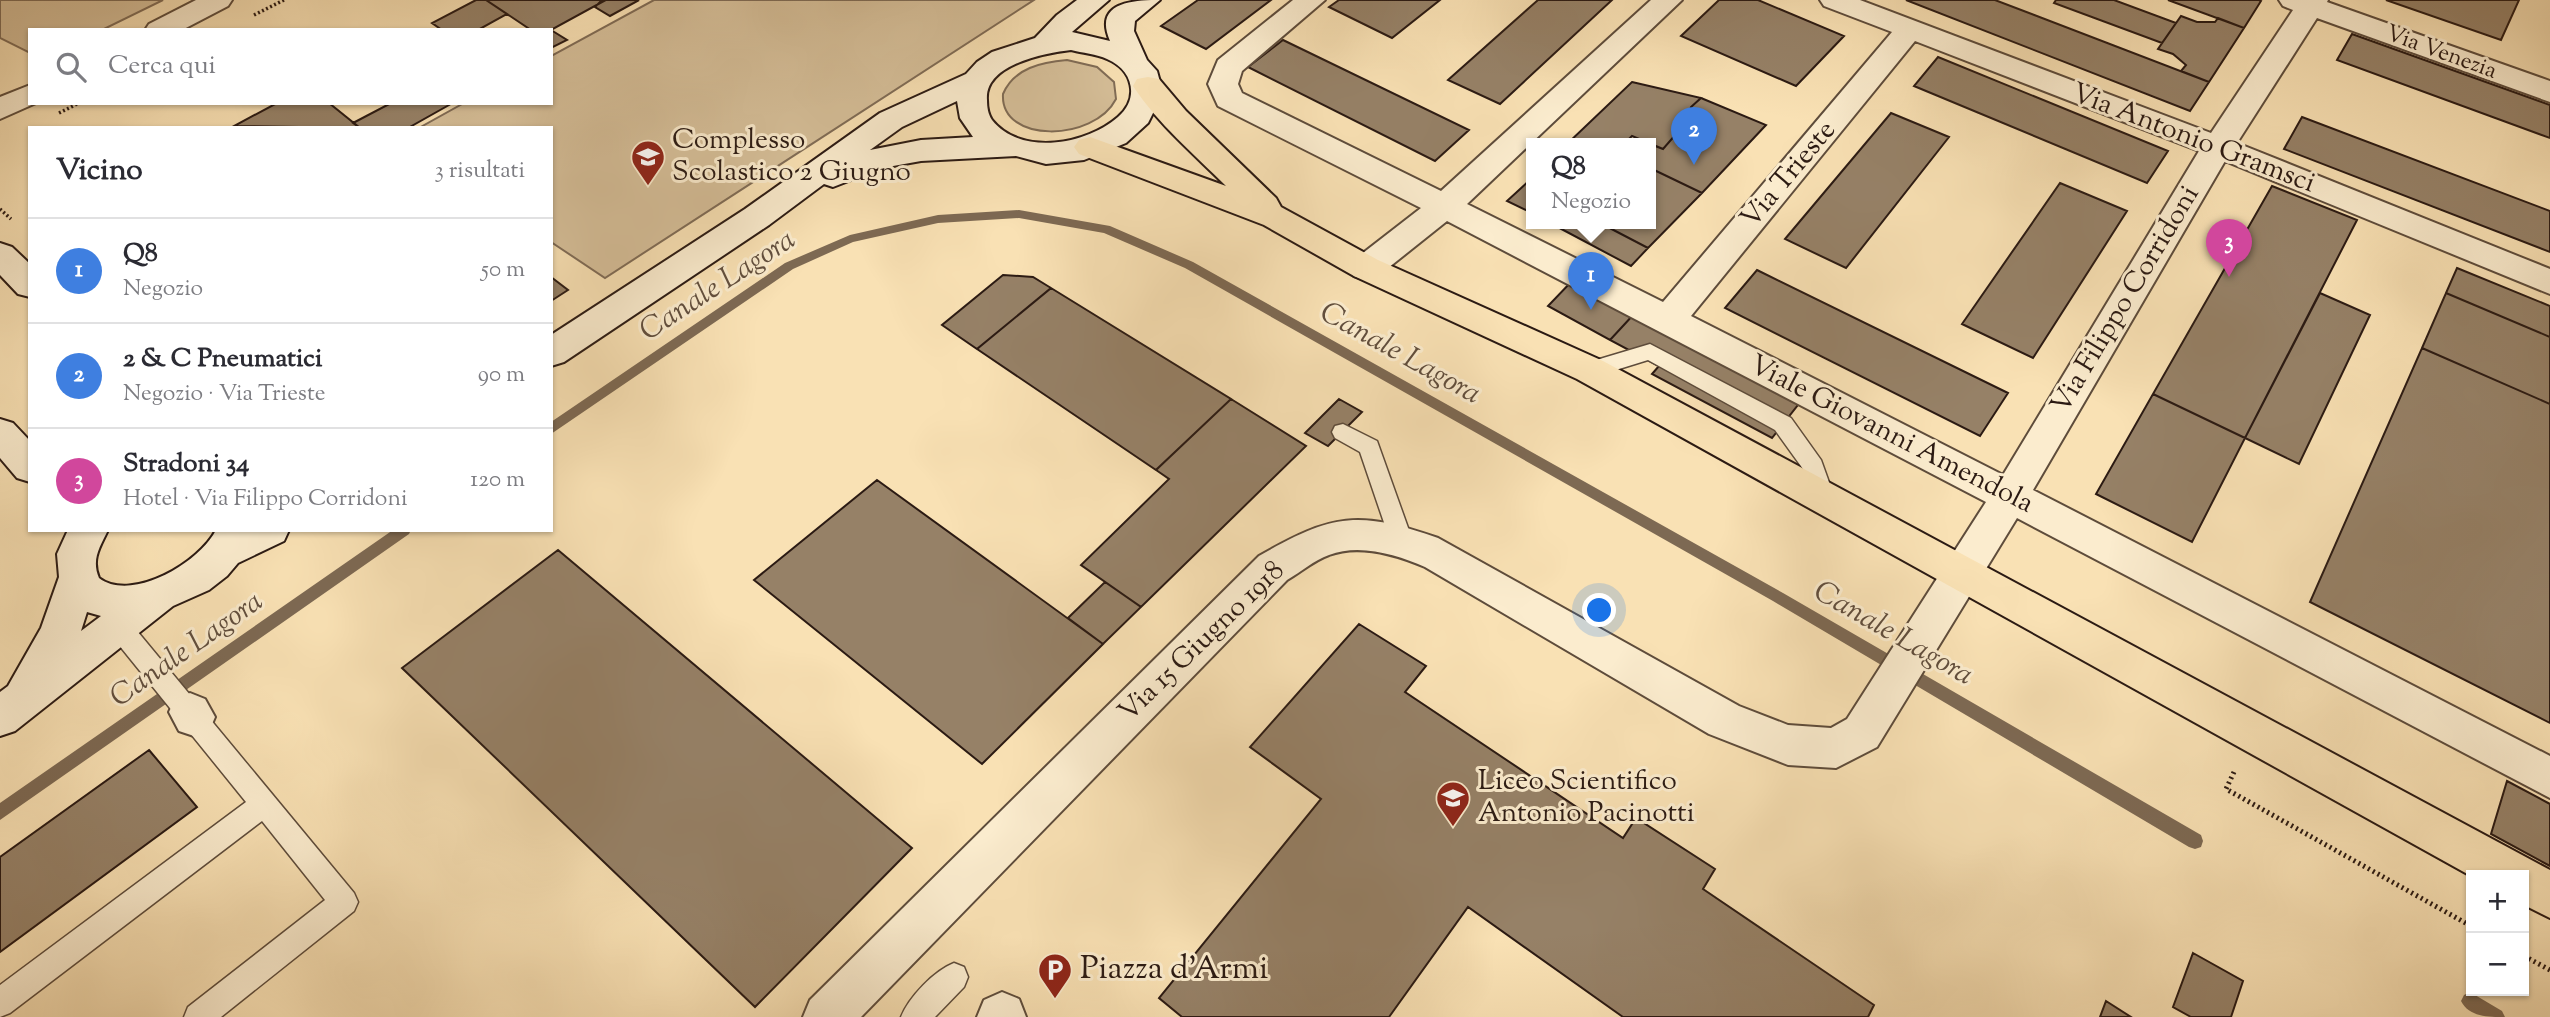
<!DOCTYPE html>
<html lang="it">
<head>
<meta charset="utf-8">
<style>
	body { margin:0; font-family:"Sorts Mill Goudy",serif; background:#f7f7f7; color:#2b2b33 }
	.controls { position:absolute; right:21px; bottom:21px; display:grid; overflow:hidden; border-radius:0px; box-shadow:0 2px 5px #0004 }
	.controls button { width:63px; height:63px; display:grid; place-items:center; padding:0; border:0; border-bottom:2px solid #e1e1e2; background:#fff; color:#2b2b33; font:35px sans-serif }
	.you { position:absolute; left:1600px; top:611px; width:24px; height:24px; margin:-18px; border:5px solid #fff; border-radius:50%; background:#1a73e8; box-shadow:0 0 0 10px #1a73e833 }
	.badge { display:grid; place-items:center; width:46px; height:46px; border-radius:50%; background:#111827; color:#fff; font-size:23px; font-weight:700 }
	.pin { position:absolute; translate:-50% -58px; filter:drop-shadow(0 2px 4px #0008) }
	.pin::after { content:''; position:absolute; top:37px; width:24px; height:21px; background:inherit; clip-path:polygon(0 0,100% 0,50% 100%) }
	.popup { position:absolute; left:1526px; top:138px; width:130px; height:91px; box-sizing:border-box; display:grid; place-content:center; border-radius:0px; background:#fff; filter:drop-shadow(0 2px 5px #0005); font-size:23px; white-space:nowrap; color:#7c7c81 }
	.popup b { font-size:26px; color:#2b2b33 }
	.popup::after { content:''; position:absolute; left:50%; top:100%; margin-left:-14px; border:14px solid transparent; border-top-color:#fff }
	.list { margin:0; padding:0; list-style:none }
	h2 { display:flex; justify-content:space-between; align-items:center; height:91px; margin:0; padding:0 28px; font-size:30px }
	h2 small { font-size:23px; font-weight:400; color:#7c7c81 }
	.list li { display:grid; grid-template-columns:46px 1fr auto; gap:21px; align-items:center; box-sizing:border-box; height:105px; padding:0 28px; border-top:2px solid #e1e1e2 }
	.list b { display:block; font-size:26px; white-space:nowrap }
	.list p { margin:0; font-size:23px; white-space:nowrap; color:#7c7c81 }
	.list em { font-size:23px; font-style:normal; color:#7c7c81 }
	.icon { flex:none; width:38px; height:38px; fill:none; stroke:currentColor; stroke-width:2; stroke-linecap:round; stroke-linejoin:round }
	.map { position:relative; flex:none; width:2550px; height:1017px; overflow:hidden }
	.search { position:absolute; background:#fff; box-shadow:0 2px 5px #0004; left:28px; top:28px; width:525px; height:77px; display:flex; align-items:center; gap:18px; box-sizing:border-box; padding:0 24px; border-radius:0px; color:#7c7c81; font-size:26px }
	.panel { position:absolute; background:#fff; box-shadow:0 2px 5px #0004; left:28px; top:126px; width:525px; height:406px; border-radius:0px }
	.map>svg:first-child { display:block }
</style>
</head>
<body>
<div class="map">
<svg width="2550" height="1017" viewBox="0 0 2550 1017">
	<rect width="100%" height="100%" fill="#f9e1b4"/>
	<filter id="stains"><feTurbulence type="fractalNoise" baseFrequency=".00286" numOctaves="4"/><feColorMatrix values="0 0 0 0 .2 0 0 0 0 .09 0 0 0 0 .02 0 0 0 .5 -.17"/></filter>
	<radialGradient id="worn" r=".72"><stop offset=".6" stop-color="#630" stop-opacity="0"/><stop offset="1" stop-color="#630" stop-opacity=".3"/></radialGradient>
	<path fill="#d6bf99" stroke="#806c56" stroke-width="2" d="M0,0H163L102,30H30V53L0,38Z
		M654,0H1034L605,278L551,242V128H419L464,103H551V56Z
		M1067,60L1097,67L1114,82L1116,99C1094,142 1000,144 1003,94C1014,68 1042,62 1067,60Z"/>
	<g fill="none" stroke-linecap="round" stroke-linejoin="round">
		<path fill="#7d6953" fill-rule="evenodd" d="M1019,210L1110,226L1193,262L1783,593L2201,835L2203,841L2201,847L2195,849L2189,847L1773,601L1185,268L1104,233L1019,218L938,223L853,242L793,269L551,434V422L785,263L850,235L938,215Z
			M393,530H411L409,534L0,820V803Z
			M2470,992L2502,1011L2505,1017C2488,1017 2469,1017 2461,1001L2464,995Z"/>
	</g>
	<path fill="#968167" stroke="#2b1a13" stroke-width="2" d="M476,0H486L507,14L478,30H442L432,23Z
		M486,0H602L604,1L551,30H531Z
		M602,0H639L610,16L595,7Z
		M1198,0H1271L1206,49L1161,26Z
		M1339,0H1440L1392,38L1329,7Z
		M1538,0H1612L1500,104L1448,80Z
		M1719,0H1758L1844,36L1796,86L1681,36Z
		M1906,0H1995L2209,82L2190,111Z
		M2056,0H2114L2176,23L2162,43L2054,3Z
		M2168,0H2259L2261,1L2244,28Z
		M2386,0H2519L2501,40Z
		M2181,16L2197,22H2215L2218,18L2244,28L2209,82L2181,71L2186,65L2173,54L2158,49Z
		M551,30L567,40L551,48Z
		M2352,34L2550,105V138L2337,60Z
		M1283,40L1469,130L1435,161L1248,67Z
		M1938,57L2168,151L2147,183L1914,86Z
		M1632,82L1701,98L1691,107L1684,125L1663,149L1632,136L1624,144H1567Z
		M1701,98L1766,125L1702,193L1650,168V144L1663,149L1684,125L1691,107Z
		M277,103H329L360,128L234,126Z
		M391,103H446L449,105L408,128H360L353,123Z
		M1891,113L1949,137L1846,268L1785,239Z
		M2302,117L2550,211V252L2284,149Z
		M1650,168L1702,193L1648,248L1602,224H1650Z
		M1532,178V213L1507,201Z
		M2060,183L2127,211L2033,358L1962,324Z
		M2272,186L2357,220L2245,438L2153,394Z
		M1552,224H1602L1648,248L1631,266Z
		M2457,268L2550,306V337L2446,293Z
		M1757,270L2008,393L1980,436L1725,308Z
		M1003,275L1033,277L1051,288L977,349L942,325Z
		M551,277L568,290L551,301Z
		M1572,281L1634,314L1610,340L1548,306Z
		M1051,288L1231,399L1156,470L977,349Z
		M2320,293L2370,315L2299,464L2245,438Z
		M2446,293L2550,337V404L2422,348Z
		M1634,314L1801,401L1772,438L1652,374L1659,366L1610,340Z
		M2422,348L2550,404V723L2310,602Z
		M2153,394L2245,438L2192,542L2096,494Z
		M1231,399L1306,446L1141,607L1081,565L1169,479L1156,470Z
		M1339,399L1362,412L1328,446L1305,433Z
		M877,480L1103,644L982,764L754,580Z
		M558,550L912,848L755,1007L402,668Z
		M1105,582L1141,607L1103,644L1068,618Z
		M1359,624L1426,666L1405,692L1623,838L1636,818L1715,869L1703,889L1874,1005L1868,1017H1623L1468,907L1389,1017H1182L1159,998L1321,799L1250,747Z
		M149,750L197,807L0,952V857Z
		M2507,781L2550,804V866L2491,834Z
		M2193,953L2243,981L2231,1017H2191L2173,1007Z
		M2106,1001L2131,1017H2100Z"/>
	<g fill="none" stroke-linecap="round" stroke-linejoin="round">
		<g stroke="#5e4c3b" stroke-width="3">
			<path id="lane" d="M1650,344L1791,418L1821,460L1835,499L1832,505L1824,508L1816,505L1803,469L1775,430L1648,360L1590,378L1583,376L1579,370L1583,364Z
				M1343,424L1377,441L1412,539L1408,546L1400,548L1392,546L1360,452L1335,438L1332,432L1335,426Z
				M119,617L128,620L354,893L358,902L354,911L221,1017H184L188,1007L325,900L262,821L10,1013L0,1017V985L246,802L110,634L107,627L110,620Z
				M954,963L964,967L968,977L964,987L935,1017H901C909,997 934,971 954,963Z"/>
		</g>
		<g stroke="#5e4c3b" stroke-width="4">
			<path id="street" d="M196,0H232L228,6L182,30H145L149,24Z
				M1293,0H1325L1242,71L1238,84L1242,93L1441,191L1651,0H1682L1467,204L1663,302L1892,32L1824,6L1820,0H1860L2211,133L2293,10L2283,6L2279,0H2328L2327,2L2550,81V102L2317,18L2237,143L2550,269V294L2225,161L2033,490L2550,756V798L2017,518L1877,747L1836,768L1788,765L1709,734L1425,567C1397,555 1360,543 1329,555C1314,560 1301,572 1287,580L861,1017H803L810,1000L1259,556C1332,514 1358,510 1438,538L1739,706L1788,725L1831,728L1847,719L1986,502L1447,221L1378,276L1366,280L1354,276L1349,268L1354,260L1421,208L1218,106L1208,84L1218,60ZM1915,41L2199,151L2003,475L1691,316Z
				M30,85V103H36L0,119V97Z
				M190,693L205,699L215,717L209,731L194,736L179,731L169,712L175,699Z
				M1002,992L1019,999L1026,1017H977L984,1000Z"/>
		</g>
		<g stroke="#2b1a13" stroke-width="4">
			<path id="secondary" d="M1077,0H1109L1072,32L1110,41C1093,2 1133,0 1160,0L1135,21L1134,31L1147,60L1157,71L1163,93L1148,123L1126,143L1084,160L1046,164L1016,156L921,161L882,168L833,187L824,184L769,225L564,362L551,366V335L745,209L880,113L966,74L977,62L992,52L1035,38L1057,15ZM1071,50C1082,53 1097,54 1107,59C1133,70 1140,98 1118,117C1087,144 1022,157 992,120C988,114 987,107 987,100C984,64 1046,53 1071,50ZM957,101L960,118L973,137L921,140L870,150L902,127Z
				M0,243L12,247L30,264V297L18,294L0,275Z
				M0,419L13,423L30,441V482L17,478L0,458Z
				M68,530H108C100,547 91,559 99,578C132,603 200,562 216,530H289L284,541L238,563L227,576L209,590L173,606L15,731L0,736V692L8,686L41,628L59,577L57,554ZM87,612L101,616L81,631Z"/>
		</g>
		<g stroke="#2b1a13" stroke-width="4">
			<path id="primary" d="M1148,77L1159,79L1186,111L1276,198L1281,207L1378,260L1603,361L2550,870V918L2524,905V875L2471,876L1577,379L1354,276L1264,225L1079,154L1074,147L1079,140L1090,137L1226,186C1194,154 1158,124 1133,86L1137,79Z"/>
		</g>
		<path stroke="#2b1a13" stroke-width="3.5" stroke-dasharray="2 2.5" stroke-linecap="butt" d="M254,15L284,0
			M59,113L79,103
			M0,209L11,219"/>
		<path stroke="#2b1a13" stroke-width="5" stroke-dasharray="2 3.5" stroke-linecap="butt" d="M2234,772L2226,789L2471,926
			M2524,956L2550,970"/>
		<use href="#lane" fill="#fbecce" fill-rule="evenodd"/>
		<use href="#street" fill="#fbecce" fill-rule="evenodd"/>
		<use href="#secondary" fill="#fbecce" fill-rule="evenodd"/>
		<use href="#primary" fill="#f9e1b4" fill-rule="evenodd"/>
	</g>
	<defs>
		<g id="school-pin" transform="scale(1.75)"><path d="M0 17L-7.5 6A9.5 9.5 0 1 1 7.5 6Z" fill="#8f2418" stroke="#fbecce"/><path d="M0-5L7-2L0 1L-7-2ZM-4 1L0 2.5L4 1V4Q0 6-4 4Z" fill="#fff"/></g>
		<g id="parking-pin" transform="scale(1.75)"><path d="M0 17L-7.5 6A9.5 9.5 0 1 1 7.5 6Z" fill="#8f2418" stroke="#fbecce"/><path d="M-3.5-5.5H1a3.5 3.5 0 0 1 0 7H-1V5.5H-3.5ZM-1-3.4V-.6H.8a1.4 1.4 0 0 0 0-2.8Z" fill="#fff"/></g>
	</defs>
	<g fill-rule="evenodd">
		<use href="#school-pin" x="648" y="157"/>
		<use href="#school-pin" x="1453" y="798"/>
		<use href="#parking-pin" x="1055" y="970"/>
	</g>
	<g text-anchor="middle" dominant-baseline="central" stroke-width="6" stroke-linejoin="round" paint-order="stroke">
		<g font-size="23" fill="#2b1a13" stroke="#fbecce">
			<text transform="translate(2441 53) rotate(20)">Via Venezia</text>
		</g>
		<g font-size="28" fill="#2b1a13" stroke="#fbecce">
			<text transform="translate(2193 139) rotate(21)">Via Antonio Gramsci</text>
			<text transform="translate(1789 175) rotate(-50)">Via Trieste</text>
			<text transform="translate(2126 300) rotate(-59)">Via Filippo Corridoni</text>
			<text transform="translate(1891 435) rotate(27)">Viale Giovanni Amendola</text>
			<text transform="translate(1202 642) rotate(-44)">Via 15 Giugno 1918</text>
		</g>
		<g font-size="28" fill="#2b1a13" stroke="#fbecce" text-anchor="start">
			<text x="672" y="141">Complesso<tspan x="672" dy="32">Scolastico 2 Giugno</tspan></text>
			<text x="1478" y="782">Liceo Scientifico<tspan x="1478" dy="32">Antonio Pacinotti</tspan></text>
		</g>
		<g font-size="30" font-style="italic" fill="#614e3d" stroke="#fbecce">
			<text transform="translate(718 286) rotate(-33)">Canale Lagora</text>
			<text transform="translate(1400 354) rotate(29)">Canale Lagora</text>
			<text transform="translate(1893 634) rotate(30)">Canale Lagora</text>
			<text transform="translate(187 650) rotate(-35)">Canale Lagora</text>
		</g>
		<g font-size="33" fill="#2b1a13" stroke="#fbecce" text-anchor="start">
			<text x="1080" y="970">Piazza d'Armi</text>
		</g>
	</g>
	<rect width="100%" height="100%" filter="url(#stains)"/>
	<rect width="100%" height="100%" fill="url(#worn)"/>
</svg>
<div class="controls">
<button>+</button>
<button>−</button>
</div>
<div class="you"></div>
<div class="pin badge" style="left:1591px;top:310px;background:#3f7fe0">1</div>
<div class="popup"><b>Q8</b>Negozio</div>
<div class="pin badge" style="left:1694px;top:165px;background:#3f7fe0">2</div>
<div class="pin badge" style="left:2229px;top:277px;background:#d1479c">3</div>
<div class="search"><svg class="icon" aria-label="search" viewBox="0 0 24 24"><circle cx="10" cy="10" r="6"/><path d="M15 15l6 6"/></svg>Cerca qui</div>
<section class="panel">
<h2>Vicino<small>3 risultati</small></h2>
<ul class="list">
<li><span class="badge" style="background:#3f7fe0">1</span><div><b>Q8</b><p>Negozio</p></div><em>50 m</em></li>
<li><span class="badge" style="background:#3f7fe0">2</span><div><b>2 &amp; C Pneumatici</b><p>Negozio · Via Trieste</p></div><em>90 m</em></li>
<li><span class="badge" style="background:#d1479c">3</span><div><b>Stradoni 34</b><p>Hotel · Via Filippo Corridoni</p></div><em>120 m</em></li>
</ul>
</section>
</div>
</body>
</html>
